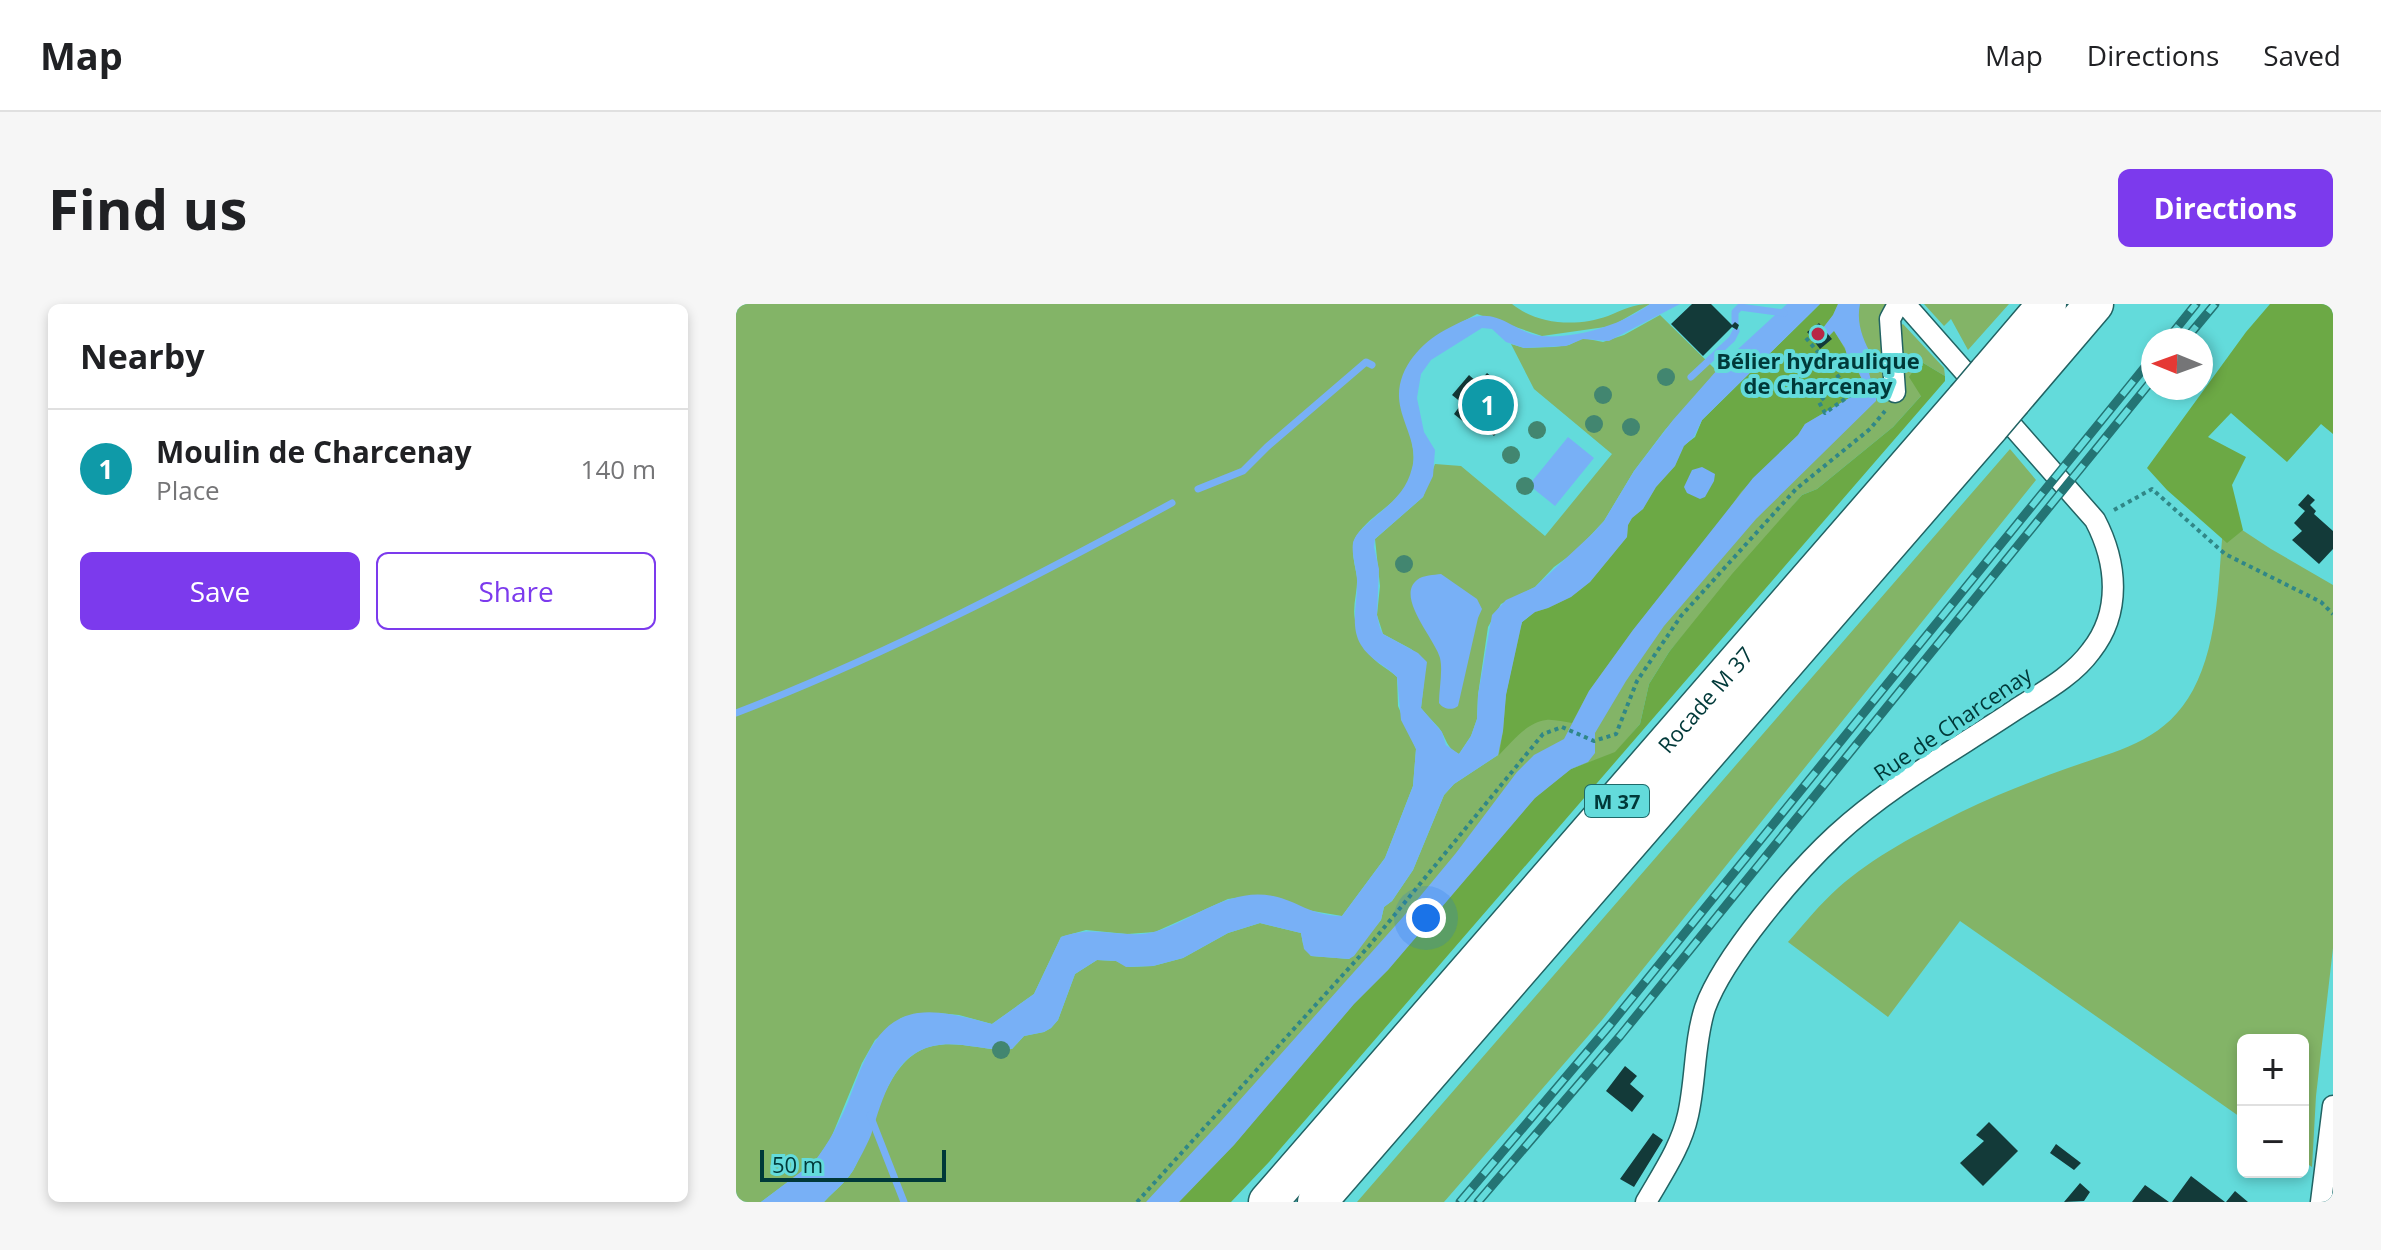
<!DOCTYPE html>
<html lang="en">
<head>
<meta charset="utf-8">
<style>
	body { margin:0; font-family:"Open Sans",sans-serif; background:#f6f6f6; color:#202124 }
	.controls { position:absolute; right:24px; bottom:24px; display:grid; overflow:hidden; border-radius:12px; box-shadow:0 4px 12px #0003 }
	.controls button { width:72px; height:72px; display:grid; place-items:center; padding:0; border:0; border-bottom:2px solid #e0e0e0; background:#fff; color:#202124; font:40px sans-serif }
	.compass { position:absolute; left:1405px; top:24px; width:72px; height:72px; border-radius:50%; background:#fff; box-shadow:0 4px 12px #0003; rotate:271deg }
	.scale { position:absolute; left:24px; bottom:20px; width:186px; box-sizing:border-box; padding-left:8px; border:4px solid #003939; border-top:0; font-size:22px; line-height:28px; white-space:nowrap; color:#003939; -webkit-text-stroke:6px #63dbdb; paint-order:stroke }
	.you { position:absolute; left:690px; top:614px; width:28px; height:28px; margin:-20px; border:6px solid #fff; border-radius:50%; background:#1a73e8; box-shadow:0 0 0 12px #1a73e833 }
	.badge { display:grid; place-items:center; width:52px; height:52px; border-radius:50%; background:#7c3aed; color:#fff; font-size:26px; font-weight:700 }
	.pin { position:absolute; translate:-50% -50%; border:4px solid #fff; box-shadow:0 2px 8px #0006 }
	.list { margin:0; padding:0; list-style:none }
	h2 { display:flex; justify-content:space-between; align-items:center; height:104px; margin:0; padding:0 32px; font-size:34px }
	h2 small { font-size:26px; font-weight:400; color:#757577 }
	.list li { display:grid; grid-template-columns:52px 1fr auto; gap:24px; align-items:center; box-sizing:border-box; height:120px; padding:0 32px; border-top:2px solid #e0e0e0 }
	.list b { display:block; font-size:30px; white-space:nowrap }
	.list p { margin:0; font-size:26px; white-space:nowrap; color:#757577 }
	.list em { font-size:26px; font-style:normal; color:#757577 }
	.actions { display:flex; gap:16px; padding:24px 32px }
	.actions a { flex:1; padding:18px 0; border:2px solid #7c3aed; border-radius:12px; text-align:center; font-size:28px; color:#7c3aed }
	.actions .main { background:#7c3aed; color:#fff }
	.map { position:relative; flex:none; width:1597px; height:898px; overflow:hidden; border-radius:12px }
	header { display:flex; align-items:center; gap:48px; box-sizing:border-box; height:112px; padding:0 40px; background:#fff; border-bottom:2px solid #e0e0e0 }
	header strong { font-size:38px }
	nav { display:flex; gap:44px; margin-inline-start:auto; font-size:28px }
	.intro { display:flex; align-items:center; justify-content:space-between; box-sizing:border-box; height:192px; padding:0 48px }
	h1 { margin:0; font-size:56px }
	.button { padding:20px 36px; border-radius:12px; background:#7c3aed; color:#fff; font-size:28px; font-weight:700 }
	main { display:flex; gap:48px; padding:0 48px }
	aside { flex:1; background:#fff; border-radius:12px; box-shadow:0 4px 12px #0003 }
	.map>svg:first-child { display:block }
</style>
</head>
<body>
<header>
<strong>Map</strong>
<nav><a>Map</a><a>Directions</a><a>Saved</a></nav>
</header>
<div class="intro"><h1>Find us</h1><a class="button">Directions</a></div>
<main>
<aside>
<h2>Nearby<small></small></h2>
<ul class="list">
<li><span class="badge" style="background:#0f9aa8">1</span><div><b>Moulin de Charcenay</b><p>Place</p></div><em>140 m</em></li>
</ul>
<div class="actions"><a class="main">Save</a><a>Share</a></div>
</aside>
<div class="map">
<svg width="1597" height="898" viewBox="0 0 1597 898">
	<rect width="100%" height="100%" fill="#63dbdb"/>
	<path fill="#83b467" d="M0,0H776C802,21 841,23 872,12C887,6 897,0 914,0L876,22L806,32L741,10C696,33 653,56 669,113C674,131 681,148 676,167C667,200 637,207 621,231C613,241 619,261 621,273C622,287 616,302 619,316C620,325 630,347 637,354C643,361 654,366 661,373L662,402L680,445L677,482L649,554L606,612L571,606L536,592L507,593L492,595L419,628L391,630L350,626L325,633L298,690L256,720L223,711L202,709H183L165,714L139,736L126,759L95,834L79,858L25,898H0Z
		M1084,0H1173L1162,16V23L1167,20L1208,64L1209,72L1184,57L1185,92L1157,123L1081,185L1066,191L933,348L913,380L904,420L879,449L835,465L456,898H88C99,886 113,876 120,861C139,825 149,752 197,742C224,736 249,748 276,745L288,732L308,728L315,724L322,716L339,670L361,656L380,657L393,663L417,662L447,654L492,629L524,619L565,629L567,640L575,652L613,655L645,616L648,603L656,597L677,566L708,491L718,480L762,451L770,390L784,322Z
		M1188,0H1273L1232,46L1215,15L1208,22Z
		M924,11L981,67L929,126L898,167L868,217L840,247L818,263L799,283L765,300L752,323L742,391L741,415L735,432L723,450C710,444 711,435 703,424C697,417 690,411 685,404L690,358L675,345L647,330L641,311L644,282L639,235L687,193L699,160L725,162L809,232L876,150L798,85L775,40L788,44L818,43L833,41L847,34L867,38L888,31Z
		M1274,145L1300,176L866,716L708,898H621Z
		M1488,214L1535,245L1597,281V644L1580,792L1576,863L1567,857V736H1507V815L1224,617L1152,713L1052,638C1068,620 1084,600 1102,584C1137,553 1183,529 1225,508C1260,491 1296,477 1332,464C1382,446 1429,438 1457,386C1484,336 1482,269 1488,214Z"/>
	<path fill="#6ca945" d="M1084,0H1102L1097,11L1087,24L1083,19L1072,28L1084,44L1095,36L1093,32L1098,26L1131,84L1069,120L1062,131L1005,188L989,211L897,326L853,387L836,419C828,418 817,415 810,416C791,418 775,439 763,451L767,427L770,390L786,318L799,308L812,304L835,293L854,278L891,233L892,221L896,214L907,205L920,183L939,162L947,142L959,133L966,116Z
		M1534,0H1597V130L1585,120L1551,158L1495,109L1472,133L1510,153L1496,181L1507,226L1491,239L1431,186L1411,164L1510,28Z
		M1184,57L1209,72V77L533,858L495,898H443L498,841L618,700L652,666L799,494L835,465L879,448L904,420L913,380L933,348L996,270L1066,191L1081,185L1157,123L1185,92L1173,73Z"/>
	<path fill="#78b0f6" d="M914,0H944L873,37L847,35L830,42L788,44L770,38L756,25L746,24L695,56L685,70L681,94L688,128L699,146L697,172L687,193L639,235L638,243L643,265L641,311L644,324L647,330L682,349L691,358L685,404L706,428L710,441L723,450L735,432L741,415L742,391L756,311L770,296L799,283L856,230L868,217L898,167L937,116L989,57L1051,0H1084L966,116L958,133L948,142L939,162L920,183L907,205L896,214L892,221L891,233L854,278L835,293L812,304L799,308L786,318L770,391L767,427L762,451L718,480L708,491L677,566L656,597L648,603L645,616L618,652L613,655L575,652L568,645L565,629L524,619L492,629L447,654L417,662L390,663L380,657L361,656L339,670L322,716L315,724L308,728L288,732L276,745C249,748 224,736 197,742C158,750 146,796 136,828C133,837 125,852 120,861C113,876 99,886 88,898H25L78,858C93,839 103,819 112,798C126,763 138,715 182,709C207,706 232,714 256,720L298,690L325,633C361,619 390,637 421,627C459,615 494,583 537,592C562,597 575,612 606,612L649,554L677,482L680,445L665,416L661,373C650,362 633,355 625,341C614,323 621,301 621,281C622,268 615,252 617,239C617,237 621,230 623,228C642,207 669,195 676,164C683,139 664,118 663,93C662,64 685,39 709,26C736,12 748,5 776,21C786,26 794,31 805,32C840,35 886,21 914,0Z
		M1102,0H1124C1120,19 1127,36 1136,52L1132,65L1136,80L1139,78L1142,84L1140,97L1020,215L928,322L890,377L859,429V449L852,458L835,465L799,494L652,666L618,700L498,841L443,898H410L486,816L667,613L720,549L781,468L798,451L828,435L853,387L897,326L1017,174L1062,131L1069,120L1130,84L1123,69L1113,59L1109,44L1098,27L1093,32L1087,24L1097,11Z
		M832,133L858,154L819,202L793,181Z
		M966,163L979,170L978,177L969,193L964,195L951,189L948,183L956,166Z
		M705,270L741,295L746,305L742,314L722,402C716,407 707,405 703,399C703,385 707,367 704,354C700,336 659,293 681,276C687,271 698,271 705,270Z"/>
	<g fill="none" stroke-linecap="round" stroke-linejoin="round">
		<path stroke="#78b0f6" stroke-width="7" d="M999,18V8L1004,3L1048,9
			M955,73L996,35L1000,27
			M462,185L507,167L531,143L630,58L636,61
			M0,409C150,351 294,276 436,199
			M134,811L168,898"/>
	</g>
	<path fill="#133a39" d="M956,0H975L996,21L999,18L1003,21L1001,26L996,23L967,52L935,20Z
		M1083,19L1096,35L1084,45L1071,28Z
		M751,69L768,83L763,88L781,103L758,132L740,117L735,124L718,110L726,99L716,91L733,71L742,79Z
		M1572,190L1579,196L1574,201L1580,207L1578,210L1597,227V245L1583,260L1556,236L1566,227L1558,219L1569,207L1562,201Z
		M889,762L901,772L894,780L908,792L896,808L870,787Z
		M1253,818L1282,847L1247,882L1224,859L1248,837L1240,831Z
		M917,829L927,836L898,883L884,875Z
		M1320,840L1345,859L1338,866L1314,849Z
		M1455,872L1489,898H1436Z
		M1344,879L1354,888L1348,897L1328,898Z
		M1409,881L1433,898H1396Z
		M1499,887L1512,898H1490Z"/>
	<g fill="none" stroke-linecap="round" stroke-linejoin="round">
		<g stroke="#226363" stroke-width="23">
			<path id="street" d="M1159,88L1154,15L1162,0
				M910,898C926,870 945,843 952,811C960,776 958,738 969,704C987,653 1060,568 1100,531C1153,482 1219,446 1279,406C1305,389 1336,373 1355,347C1386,308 1381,258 1359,216L1169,0
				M1585,898L1597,802"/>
		</g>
		<g stroke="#226363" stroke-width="41">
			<g id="highway">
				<path d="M1252,69L1311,0"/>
				<path d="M1276,96L1358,0"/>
				<path id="s1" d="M532,898L1230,95"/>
				<path d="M581,898L1254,122"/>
			</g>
		</g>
		<path stroke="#308787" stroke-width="4" stroke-dasharray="4 4" stroke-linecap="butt" d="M1070,34L1106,77L1083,98L1089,109L1137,75
			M1378,206L1416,185L1489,250L1585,298L1597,310
			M401,898L633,642L807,430L826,423L858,437L880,430L901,377L945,312L1060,185L1134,125L1149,107"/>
		<use href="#street" stroke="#fff" stroke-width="20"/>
		<use href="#highway" stroke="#fff" stroke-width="38"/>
		<g stroke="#247474" stroke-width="9">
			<path id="rail" d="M1431,36L1460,0
				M1449,36L1479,0
				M724,898L874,721L1417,53
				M742,898L884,732L1417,75"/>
		</g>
		<use href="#rail" stroke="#63dbdb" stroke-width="6" stroke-dasharray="18" stroke-linecap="butt"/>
		<g stroke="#226363" stroke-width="41" stroke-linecap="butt">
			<path id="highway-bridge" d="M1230,95L1252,69
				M1254,122L1276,96"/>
		</g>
		<use href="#highway-bridge" stroke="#fff" stroke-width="38"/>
	</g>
	<g fill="#428670">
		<circle cx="930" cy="73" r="9"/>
		<circle cx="867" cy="91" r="9"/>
		<circle cx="858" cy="120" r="9"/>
		<circle cx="895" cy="123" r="9"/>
		<circle cx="801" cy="126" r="9"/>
		<circle cx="775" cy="151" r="9"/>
		<circle cx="789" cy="182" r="9"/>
		<circle cx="668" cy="260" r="9"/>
		<circle cx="265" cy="746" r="9"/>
	</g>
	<circle fill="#b82746" stroke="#63dbdb" stroke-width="3" cx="1082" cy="30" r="8"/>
	<g text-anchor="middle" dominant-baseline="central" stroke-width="8" stroke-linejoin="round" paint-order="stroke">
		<rect fill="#63dbdb" stroke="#1e6a6a" stroke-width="2" x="849" y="481" width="64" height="32" rx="6"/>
		<g font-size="20" font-weight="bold" fill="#003939">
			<text x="881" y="497">M 37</text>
		</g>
		<g font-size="22" font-weight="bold" fill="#003939" stroke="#63dbdb">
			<text x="1082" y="56">Bélier hydraulique<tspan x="1082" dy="25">de Charcenay</tspan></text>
		</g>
		<g font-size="22" fill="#003939" stroke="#63dbdb">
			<text stroke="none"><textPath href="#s1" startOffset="666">Rocade M 37</textPath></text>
			<text transform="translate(1216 419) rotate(-34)">Rue de Charcenay</text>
		</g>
	</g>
</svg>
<div class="controls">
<button>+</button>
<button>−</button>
</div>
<svg class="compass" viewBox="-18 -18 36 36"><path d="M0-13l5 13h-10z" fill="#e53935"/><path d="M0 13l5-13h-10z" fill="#757577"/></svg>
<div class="scale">50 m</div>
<div class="you"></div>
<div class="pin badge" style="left:752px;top:101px;background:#0f9aa8">1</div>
</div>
</main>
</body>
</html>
